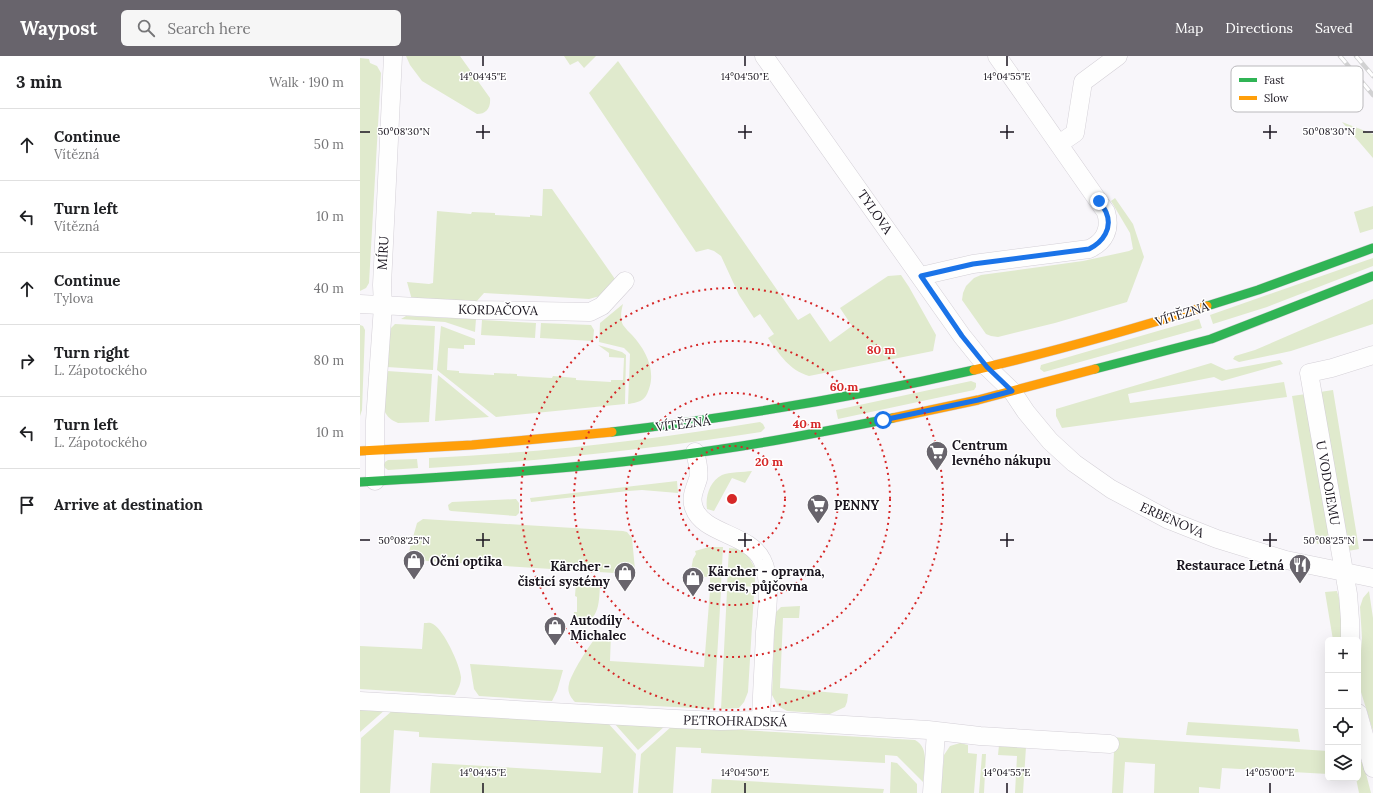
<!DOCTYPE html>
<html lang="en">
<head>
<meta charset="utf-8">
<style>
	body { margin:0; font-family:Lora,serif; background:#f6f6f6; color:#202124 }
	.controls { position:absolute; right:12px; bottom:12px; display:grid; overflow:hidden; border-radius:6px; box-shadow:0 4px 16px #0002 }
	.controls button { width:36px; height:36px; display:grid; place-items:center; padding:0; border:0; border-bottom:1px solid #e0e0e0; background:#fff; color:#202124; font:20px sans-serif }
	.stop { position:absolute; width:12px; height:12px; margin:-9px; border:3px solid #1a73e8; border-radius:50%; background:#fff }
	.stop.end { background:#1a73e8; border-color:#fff; box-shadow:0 1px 4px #0008 }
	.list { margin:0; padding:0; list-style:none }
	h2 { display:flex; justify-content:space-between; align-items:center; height:52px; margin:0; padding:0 16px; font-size:17px }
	h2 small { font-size:13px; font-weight:400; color:#757577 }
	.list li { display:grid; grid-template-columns:26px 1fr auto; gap:12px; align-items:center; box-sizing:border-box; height:72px; padding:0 16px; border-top:1px solid #e0e0e0 }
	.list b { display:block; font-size:15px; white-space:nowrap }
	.list p { margin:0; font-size:13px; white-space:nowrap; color:#757577 }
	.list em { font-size:13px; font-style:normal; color:#757577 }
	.icon { flex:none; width:22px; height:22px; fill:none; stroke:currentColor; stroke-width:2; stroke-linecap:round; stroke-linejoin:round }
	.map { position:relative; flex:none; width:1013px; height:737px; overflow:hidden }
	header { display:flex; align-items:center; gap:24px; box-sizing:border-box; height:56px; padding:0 20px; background:#68646c; color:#fff }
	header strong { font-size:19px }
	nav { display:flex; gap:22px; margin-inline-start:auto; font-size:14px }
	.search { width:280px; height:36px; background:#f6f6f6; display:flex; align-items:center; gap:10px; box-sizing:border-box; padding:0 14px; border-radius:6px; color:#757577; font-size:15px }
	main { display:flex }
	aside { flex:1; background:#fff }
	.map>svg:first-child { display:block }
</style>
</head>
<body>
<header>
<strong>Waypost</strong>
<div class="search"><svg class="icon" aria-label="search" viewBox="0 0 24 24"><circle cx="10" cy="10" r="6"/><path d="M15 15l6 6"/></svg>Search here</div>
<nav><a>Map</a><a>Directions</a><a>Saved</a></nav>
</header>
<main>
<aside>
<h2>3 min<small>Walk · 190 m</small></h2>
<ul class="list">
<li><svg class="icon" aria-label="ahead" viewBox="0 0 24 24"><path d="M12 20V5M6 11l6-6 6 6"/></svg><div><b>Continue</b><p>Vítězná</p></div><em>50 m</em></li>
<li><svg class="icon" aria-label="left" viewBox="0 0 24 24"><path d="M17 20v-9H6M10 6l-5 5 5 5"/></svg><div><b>Turn left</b><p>Vítězná</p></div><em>10 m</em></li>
<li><svg class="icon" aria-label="ahead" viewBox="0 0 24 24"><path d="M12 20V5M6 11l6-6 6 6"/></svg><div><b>Continue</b><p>Tylova</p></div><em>40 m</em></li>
<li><svg class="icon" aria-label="right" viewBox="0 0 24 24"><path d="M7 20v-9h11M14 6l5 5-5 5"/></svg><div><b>Turn right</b><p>L. Zápotockého</p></div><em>80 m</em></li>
<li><svg class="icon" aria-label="left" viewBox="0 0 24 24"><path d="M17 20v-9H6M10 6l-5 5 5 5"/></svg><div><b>Turn left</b><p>L. Zápotockého</p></div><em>10 m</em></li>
<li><svg class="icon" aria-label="arrive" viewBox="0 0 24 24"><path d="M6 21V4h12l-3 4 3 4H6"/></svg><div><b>Arrive at destination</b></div></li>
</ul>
</aside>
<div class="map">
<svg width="1013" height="737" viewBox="0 0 1013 737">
	<rect width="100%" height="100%" fill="#f8f6fa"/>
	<path fill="#e0eacd" d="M46,0H100L130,42C131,52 126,58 117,58L62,25L50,9Z
		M204,0H236L224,12L218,5L210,9Z
		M0,2L9,3L10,7L17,10L21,17L9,227L6,232L0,235Z
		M258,5L438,264L450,257L470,286L492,270L480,252L528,220L541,219L549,231L576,279L573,295L449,320C429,314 420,299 408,282L414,278L400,258L394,262L379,239L361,200L354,195L348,193L336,196L229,37Z
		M982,66L1013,78V102Z
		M183,133H192L255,223L240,240L229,243L124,237L116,246L52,244L47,226L69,228L73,227L77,155L111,158L112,156L135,157V159L170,161V159L182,160Z
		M755,142L773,168L784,201L767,246L695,267L638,281L631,280L626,278L602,244L603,237L606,230L614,222L621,219L723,205L769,195L773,193L770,177L751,145Z
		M1013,150V173L1000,177L994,156Z
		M1013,202V210L907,251L853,268L850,259Z
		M1013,243V268L931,295L879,306L873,303L875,300L895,294Z
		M263,248C261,255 260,263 263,269C266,273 269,276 272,279C285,293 296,313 289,333C285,345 280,346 268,348L270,298L264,292L239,286L240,267Z
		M46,260L116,263L115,276L85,266L41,263Z
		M839,263L842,272L684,316L680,313L681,309Z
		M122,264L176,267L175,282L121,279Z
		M181,267L231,269L234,274L233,285L180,282Z
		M35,268L75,270L73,314L27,311L30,273Z
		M0,269L3,270L5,274L2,354L0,360Z
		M81,270L115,283V289H104V293L88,292L87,314L99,315V317L134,319V317L157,318V320L192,322L193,320L216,322V324L251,326V324H263L264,302L249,301V297L238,289L262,296L266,299L265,348L136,361L77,314Z
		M920,304L923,308L862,325L854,321L768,338L770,347L924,326L927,341L702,372L696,360V353L851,307L866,314Z
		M27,315L72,318L69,366L38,367C31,364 27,361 24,354Z
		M78,319L129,361L75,365Z
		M611,325L616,327V331L614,334L478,363L476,354Z
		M973,334L999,493L988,495L960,336Z
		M946,338L970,479L968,487L957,488L932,340Z
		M400,366L403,368L405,372L401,376C291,393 181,405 69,412V402C180,397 290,384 400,366Z
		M57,403L58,412L28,414L25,412L24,409L25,406L28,404Z
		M392,415L385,427L372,422L354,455L347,453C345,440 350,425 362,419C369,416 384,416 392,415Z
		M317,425L318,437L282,434L268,435L171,446L170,442Z
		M156,443L159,447V457L156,460L91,455L89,454L88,449L92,446Z
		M63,463L263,475L267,476L272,482L275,514L270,518L52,504L49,502L48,499L57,467Z
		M349,491H363L361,529H350V521L330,520L333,503L336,498L335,495Z
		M369,492L379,493L387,498L395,512V531L367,529Z
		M216,526L237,527L240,529C239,549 239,569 213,568L214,556H217V541L215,540Z
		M350,534L361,535L354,653L215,646C210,641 207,635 209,628C210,620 230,587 236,582C240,578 246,577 251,578L250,605L344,611Z
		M367,535L394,537L388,636L384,646L379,652L361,653Z
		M977,535L981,549V584H973L965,536Z
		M1009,535L1013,562V675L1001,636L999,620L1002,582L1000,551L1003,542Z
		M440,550L439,562H423L420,632L488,638L487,646L485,651L470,658L427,655L418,650L412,639L415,557L421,551Z
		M64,567C67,567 70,566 73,568C84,574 100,609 101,621C101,628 98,633 95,639L0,633V590L62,593Z
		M110,608L203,614L197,635L192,645L119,640L114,633Z
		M0,652L26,653L0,676Z
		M33,654L247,666L276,698L273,737H70L72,707L241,717L243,691L59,681V676L34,674L30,737H0L1,682Z
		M828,666L938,673L940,686L826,679Z
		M254,667L305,670L278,694Z
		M312,670L555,684C570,692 564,712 563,726L537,700L525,699V707L341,697V692L316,691L313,737H278L281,698Z
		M750,681L968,695V718L862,712L860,733L839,731V737H794L795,708L765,706L763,737H752L754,696Z
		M600,687L608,689V697L617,698L614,737H581L584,699L590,690Z
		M639,689L666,691L663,737H655L657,700L638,699Z
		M622,698H626L624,737H619Z
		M531,706L537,707L557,728V737H530Z
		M998,706H1003L1011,737H999L996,722H998Z
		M352,723L524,733L523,737H351Z"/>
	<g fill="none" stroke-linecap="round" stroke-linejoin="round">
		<g stroke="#d4d0d7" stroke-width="19">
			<path id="street" d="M404,0L602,280L627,311L652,335L666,356L690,385L714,407L751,433L809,464L857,483L926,504L1013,522
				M699,88L715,77L723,26L758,0
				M561,220L613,208L729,193C745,186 751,173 746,156L637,0
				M0,248L115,254L230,256L242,250L265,225
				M335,396C337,404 340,415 338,423C335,433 330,441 334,452C343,478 390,478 402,504C412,523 407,555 405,576C404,605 402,634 401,664
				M15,425V365L23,250L22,229L33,0
				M990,584V564L988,538L949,317L972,312L1013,299
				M0,645L316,663L360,665L401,664L568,674L620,680L750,688
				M998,657L1013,712
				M572,737L576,675"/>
		</g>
		<g stroke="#d4d0d7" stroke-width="10">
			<path id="fast" d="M847,250L898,234L1013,192
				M735,313L851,283L1013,220
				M252,376C374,361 495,341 614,314
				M0,426C127,419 255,410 382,390C432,382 483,372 533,362"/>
		</g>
		<g stroke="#d4d0d7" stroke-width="10">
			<path id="slow" d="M614,314C693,296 770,274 847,250
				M533,362L618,344L735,313
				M0,395L112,389L252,376"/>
		</g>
		<use href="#street" stroke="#fefefe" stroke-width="18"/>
		<use href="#fast" stroke="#30b455" stroke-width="9"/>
		<use href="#slow" stroke="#ff9f0a" stroke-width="9"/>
		<g stroke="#d1d1d2" stroke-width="4.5">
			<path id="rail" d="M980,0L1013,39
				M996,0L1013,20"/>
		</g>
		<use href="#rail" stroke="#fff" stroke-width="3" stroke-dasharray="9" stroke-linecap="butt"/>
	</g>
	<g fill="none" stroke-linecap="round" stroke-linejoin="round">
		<path stroke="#1a73e8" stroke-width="5" d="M523,364L618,344L652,335L627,311L602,280L561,220L613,208L729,193C743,186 753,172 746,156C744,152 741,148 739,145"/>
	</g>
	<path fill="none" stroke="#1a151f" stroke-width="1.5" d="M123,0V10M385,0V10M647,0V10M123,69V83M385,69V83M647,69V83M910,69V83M0,76H10M116,76H130M378,76H392M640,76H654M903,76H917M1003,76H1013M123,477V491M385,477V491M647,477V491M910,477V491M0,484H10M116,484H130M378,484H392M640,484H654M903,484H917M1003,484H1013M123,727V737M385,727V737M647,727V737M910,727V737"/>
	<g fill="none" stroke="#d62828" stroke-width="2" stroke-dasharray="2 4">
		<circle cx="372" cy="443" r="53"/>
		<circle cx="372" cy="443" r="106"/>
		<circle cx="372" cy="443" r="158"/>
		<circle cx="372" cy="443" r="211"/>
	</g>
	<defs>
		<g id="supermarket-pin" transform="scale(1.15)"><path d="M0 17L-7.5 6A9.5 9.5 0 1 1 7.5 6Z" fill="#68646c" stroke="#fff"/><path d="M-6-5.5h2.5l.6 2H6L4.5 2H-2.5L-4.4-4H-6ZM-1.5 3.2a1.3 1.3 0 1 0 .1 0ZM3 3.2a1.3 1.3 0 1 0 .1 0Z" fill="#fff"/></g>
		<g id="shop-pin" transform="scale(1.15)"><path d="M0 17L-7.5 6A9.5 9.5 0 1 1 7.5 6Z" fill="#68646c" stroke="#fff"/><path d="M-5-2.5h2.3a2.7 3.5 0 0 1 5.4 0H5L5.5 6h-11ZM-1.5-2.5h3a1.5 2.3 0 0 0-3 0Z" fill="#fff"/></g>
		<g id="restaurant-pin" transform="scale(1.15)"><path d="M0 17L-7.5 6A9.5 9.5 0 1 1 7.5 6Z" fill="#68646c" stroke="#fff"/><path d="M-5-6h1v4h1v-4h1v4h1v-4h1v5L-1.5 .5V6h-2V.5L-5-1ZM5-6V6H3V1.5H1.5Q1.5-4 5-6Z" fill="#fff"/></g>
	</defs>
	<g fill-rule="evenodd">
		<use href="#supermarket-pin" x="577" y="396"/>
		<use href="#supermarket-pin" x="458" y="449"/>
		<use href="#shop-pin" x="54" y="505"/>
		<use href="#restaurant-pin" x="940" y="509"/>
		<use href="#shop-pin" x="265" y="517"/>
		<use href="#shop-pin" x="333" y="522"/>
		<use href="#shop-pin" x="195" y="571"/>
	</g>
	<g text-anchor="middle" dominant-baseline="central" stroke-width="3" stroke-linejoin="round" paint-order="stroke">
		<g font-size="13" fill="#1a151f" stroke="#fff">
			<text transform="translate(515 156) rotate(55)">TYLOVA</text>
			<text transform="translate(23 197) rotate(-87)">MÍRU</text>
			<text transform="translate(138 254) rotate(1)">KORDAČOVA</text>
			<text transform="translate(822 258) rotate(-17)">VÍTĚZNÁ</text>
			<text transform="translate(323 368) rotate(-7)">VÍTĚZNÁ</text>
			<text transform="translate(968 427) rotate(80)">U VODOJEMU</text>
			<text transform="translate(812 464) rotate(24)">ERBENOVA</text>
			<text transform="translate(375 665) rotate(1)">PETROHRADSKÁ</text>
		</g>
		<g font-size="13" font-weight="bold" fill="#1a151f" stroke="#fff" text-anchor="start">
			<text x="592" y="389">Centrum<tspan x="592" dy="15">levného nákupu</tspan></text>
			<text x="474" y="449">PENNY</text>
			<text x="70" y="505">Oční optika</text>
			<text x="924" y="509" text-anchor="end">Restaurace Letná</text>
			<text x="250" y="510" text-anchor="end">Kärcher -<tspan x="250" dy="15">čisticí systémy</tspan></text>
			<text x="348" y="515">Kärcher - opravna,<tspan x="348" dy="15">servis, půjčovna</tspan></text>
			<text x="210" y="564">Autodíly<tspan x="210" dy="15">Michalec</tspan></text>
		</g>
	</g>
	<rect x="871" y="10" width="132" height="46" rx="6" fill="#fff" stroke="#bab9bc" stroke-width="1"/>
	<rect x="879" y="22" width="18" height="4" fill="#30b455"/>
	<rect x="879" y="40" width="18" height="4" fill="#ff9f0a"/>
	<g font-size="11" fill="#1a151f">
		<text x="904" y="28">Fast</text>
		<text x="904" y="46">Slow</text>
	</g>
	<g font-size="10" text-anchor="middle" fill="#1a151f" stroke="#fff" stroke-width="3" stroke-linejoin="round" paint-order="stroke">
		<text x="123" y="24">14°04'45"E</text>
		<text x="385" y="24">14°04'50"E</text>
		<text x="647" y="24">14°04'55"E</text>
		<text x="44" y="79">50°08'30"N</text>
		<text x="969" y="79">50°08'30"N</text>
		<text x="44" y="488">50°08'25"N</text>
		<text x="969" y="488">50°08'25"N</text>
		<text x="123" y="720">14°04'45"E</text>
		<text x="385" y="720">14°04'50"E</text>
		<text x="647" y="720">14°04'55"E</text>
		<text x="910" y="720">14°05'00"E</text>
	</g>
	<circle cx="372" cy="443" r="6" fill="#d62828" stroke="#fff" stroke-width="2"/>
	<g font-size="12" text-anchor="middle" font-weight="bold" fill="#d62828" stroke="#fff" stroke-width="3" stroke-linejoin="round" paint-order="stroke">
		<text x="521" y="298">80 m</text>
		<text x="484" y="335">60 m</text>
		<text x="447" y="372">40 m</text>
		<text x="409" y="410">20 m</text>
	</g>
</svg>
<div class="controls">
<button>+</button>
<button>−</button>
<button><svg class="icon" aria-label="locate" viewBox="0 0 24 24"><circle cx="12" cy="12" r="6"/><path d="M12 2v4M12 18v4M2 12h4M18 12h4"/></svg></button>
<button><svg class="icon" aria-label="layers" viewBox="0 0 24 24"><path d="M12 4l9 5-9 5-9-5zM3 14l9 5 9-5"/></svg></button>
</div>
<div class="stop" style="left:523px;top:364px"></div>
<div class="stop end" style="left:739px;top:145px"></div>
</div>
</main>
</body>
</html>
